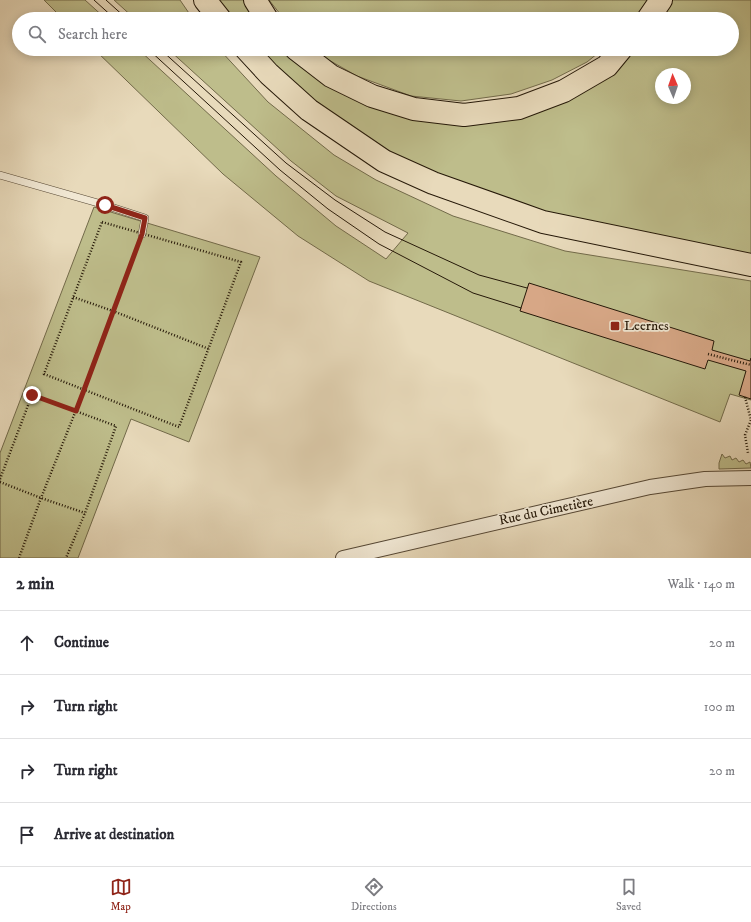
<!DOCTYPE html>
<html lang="en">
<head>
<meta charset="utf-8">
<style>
	body { margin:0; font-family:"IM FELL DW Pica",serif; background:#f7f7f7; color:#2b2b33 }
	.compass { position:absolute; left:655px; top:68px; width:36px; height:36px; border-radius:50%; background:#fff; box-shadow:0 2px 10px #0003; rotate:358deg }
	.stop { position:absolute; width:12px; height:12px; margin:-9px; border:3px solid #8f2418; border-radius:50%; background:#fff }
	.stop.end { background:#8f2418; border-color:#fff; box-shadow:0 1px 4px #0008 }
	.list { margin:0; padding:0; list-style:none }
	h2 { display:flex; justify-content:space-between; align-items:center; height:52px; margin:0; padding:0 16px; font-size:17px }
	h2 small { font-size:13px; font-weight:400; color:#7c7c81 }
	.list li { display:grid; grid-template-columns:26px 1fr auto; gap:12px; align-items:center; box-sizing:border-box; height:64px; padding:0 16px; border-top:1px solid #e1e1e2 }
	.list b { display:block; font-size:15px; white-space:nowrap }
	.list em { font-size:13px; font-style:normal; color:#7c7c81 }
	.icon { flex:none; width:22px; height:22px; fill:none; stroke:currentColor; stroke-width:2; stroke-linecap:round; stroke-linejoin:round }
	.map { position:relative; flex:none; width:751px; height:558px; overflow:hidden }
	.search { position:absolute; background:#fff; box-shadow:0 2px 10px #0003; left:12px; right:12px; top:12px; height:44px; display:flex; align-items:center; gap:10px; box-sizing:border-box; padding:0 14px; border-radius:22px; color:#7c7c81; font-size:15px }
	.sheet { height:308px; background:#fff }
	nav { display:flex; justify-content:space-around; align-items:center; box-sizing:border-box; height:56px; border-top:1px solid #e1e1e2; background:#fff; font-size:11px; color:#7c7c81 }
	nav a { display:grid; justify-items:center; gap:2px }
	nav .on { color:#8f2418 }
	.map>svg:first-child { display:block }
</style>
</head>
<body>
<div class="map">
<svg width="751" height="558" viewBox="0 0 751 558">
	<rect width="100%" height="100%" fill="#e8dabb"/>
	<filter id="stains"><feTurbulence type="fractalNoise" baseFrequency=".005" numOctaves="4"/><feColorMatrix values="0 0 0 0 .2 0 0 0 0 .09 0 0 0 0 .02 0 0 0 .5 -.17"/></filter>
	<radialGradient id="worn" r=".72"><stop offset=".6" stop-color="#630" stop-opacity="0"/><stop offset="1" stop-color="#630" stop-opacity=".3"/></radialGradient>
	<path fill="#bebd8b" stroke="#726a4a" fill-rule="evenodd" d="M44,0H85L106,19H63Z
		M114,0H180L193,19H135Z
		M217,0H247L259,19H231Z
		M269,0H648L642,10L634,19H284Z
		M671,0H751V258L561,217L500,200L411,165L361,136L313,102L258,49H285L364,101L524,111L632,49H732V19H659ZM661,74H685V98H661Z
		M94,49H138L276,176L336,226L386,259L408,233L336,196L291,161L168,49H219L268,102L334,155L376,180L453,216L565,251L751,281V400L730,394L720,422L369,281L298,236L223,174Z
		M316,49H603L587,62L552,80L511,94L461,101L411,96L357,76L327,59Z
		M94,207L260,257L189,442L131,419L78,558H0V453Z
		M722,454L725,458L730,456L732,460L736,458L739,462L743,460L746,464L750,462L751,468L719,469V463Z"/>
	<path fill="#d7a786" stroke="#251808" d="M529,283L714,341L712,350L750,361L751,358V399L739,395L746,371L708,360L705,369L520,311Z"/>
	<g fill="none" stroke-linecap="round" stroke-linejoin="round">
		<g stroke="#564835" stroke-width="8">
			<path id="lane" d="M0,175L105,205L145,218L142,234"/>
		</g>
		<g stroke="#564835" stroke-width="16">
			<path id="street" d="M343,558L650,487L705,479L751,478"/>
		</g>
		<g stroke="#251808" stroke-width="24">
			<path id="highway" d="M205,0L220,19
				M255,0L267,19
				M648,19L661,0
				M246,49L269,74L309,110L384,161L433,183L543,222L751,265
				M296,49L331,76L372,96L414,109L464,115L519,108L564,91L607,66L621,49"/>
		</g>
		<path stroke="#251808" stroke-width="2.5" stroke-dasharray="1 2" stroke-linecap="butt" d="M102,222L241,262L179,427L44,374Z
			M73,297L113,311L209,349
			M708,354L751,365
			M745,397L751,420L745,435L748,453
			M0,479L32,395L116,426L85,513L66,558
			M0,482L41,498L85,513
			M19,558L41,498L84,390L139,242"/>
		<use href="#lane" stroke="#f0e7d3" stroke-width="7"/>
		<use href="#street" stroke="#f0e7d3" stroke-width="14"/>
		<use href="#highway" stroke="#e8dabb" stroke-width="22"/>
		<path stroke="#251808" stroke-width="1" d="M94,0L115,19
			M106,0L127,19
			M148,49L280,170L328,209L379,244L473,293L521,308
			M160,49L286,163L335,200L385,232L479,275L527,288"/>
	</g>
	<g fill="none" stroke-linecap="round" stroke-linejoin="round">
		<path stroke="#8f2418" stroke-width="5" d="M32,395L76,411L84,390L142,234L145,218L105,205"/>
	</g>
	<rect fill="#8f2418" stroke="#f0e7d3" stroke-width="1.5" x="610" y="321" width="10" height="10" rx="2"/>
	<g text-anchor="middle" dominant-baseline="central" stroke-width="3.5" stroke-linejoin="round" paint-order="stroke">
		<g font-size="14" fill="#251808" stroke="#f0e7d3" text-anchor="start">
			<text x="624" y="326">Leernes</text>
		</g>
		<g font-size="14" fill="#251808" stroke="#f0e7d3">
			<text transform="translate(546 511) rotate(-12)">Rue du Cimetière</text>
		</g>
	</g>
	<rect width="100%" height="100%" filter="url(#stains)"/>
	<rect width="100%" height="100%" fill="url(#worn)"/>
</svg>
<svg class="compass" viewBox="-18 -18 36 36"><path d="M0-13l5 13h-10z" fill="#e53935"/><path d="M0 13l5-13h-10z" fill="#7c7c81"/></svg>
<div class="stop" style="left:105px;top:205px"></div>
<div class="stop end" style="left:32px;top:395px"></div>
<div class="search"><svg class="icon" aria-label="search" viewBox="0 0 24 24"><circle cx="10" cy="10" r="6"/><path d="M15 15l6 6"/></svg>Search here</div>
</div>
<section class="sheet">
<h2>2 min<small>Walk · 140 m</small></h2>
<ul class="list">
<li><svg class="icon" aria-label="ahead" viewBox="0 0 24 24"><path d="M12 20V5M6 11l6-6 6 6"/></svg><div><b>Continue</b></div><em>20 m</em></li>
<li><svg class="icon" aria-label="right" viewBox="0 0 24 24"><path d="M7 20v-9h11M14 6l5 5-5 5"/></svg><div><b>Turn right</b></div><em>100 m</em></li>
<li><svg class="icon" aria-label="right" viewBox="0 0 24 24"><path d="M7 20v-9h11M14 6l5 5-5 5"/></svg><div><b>Turn right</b></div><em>20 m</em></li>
<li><svg class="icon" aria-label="arrive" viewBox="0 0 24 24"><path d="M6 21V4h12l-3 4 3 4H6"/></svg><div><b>Arrive at destination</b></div></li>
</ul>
</section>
<nav>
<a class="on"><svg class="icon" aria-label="map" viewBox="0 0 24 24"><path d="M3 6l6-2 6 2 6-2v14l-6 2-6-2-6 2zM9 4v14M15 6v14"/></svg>Map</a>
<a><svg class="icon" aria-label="directions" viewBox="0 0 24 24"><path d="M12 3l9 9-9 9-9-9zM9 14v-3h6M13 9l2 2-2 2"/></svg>Directions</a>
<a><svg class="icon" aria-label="saved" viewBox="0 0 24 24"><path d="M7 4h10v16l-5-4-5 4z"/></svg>Saved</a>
</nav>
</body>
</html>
